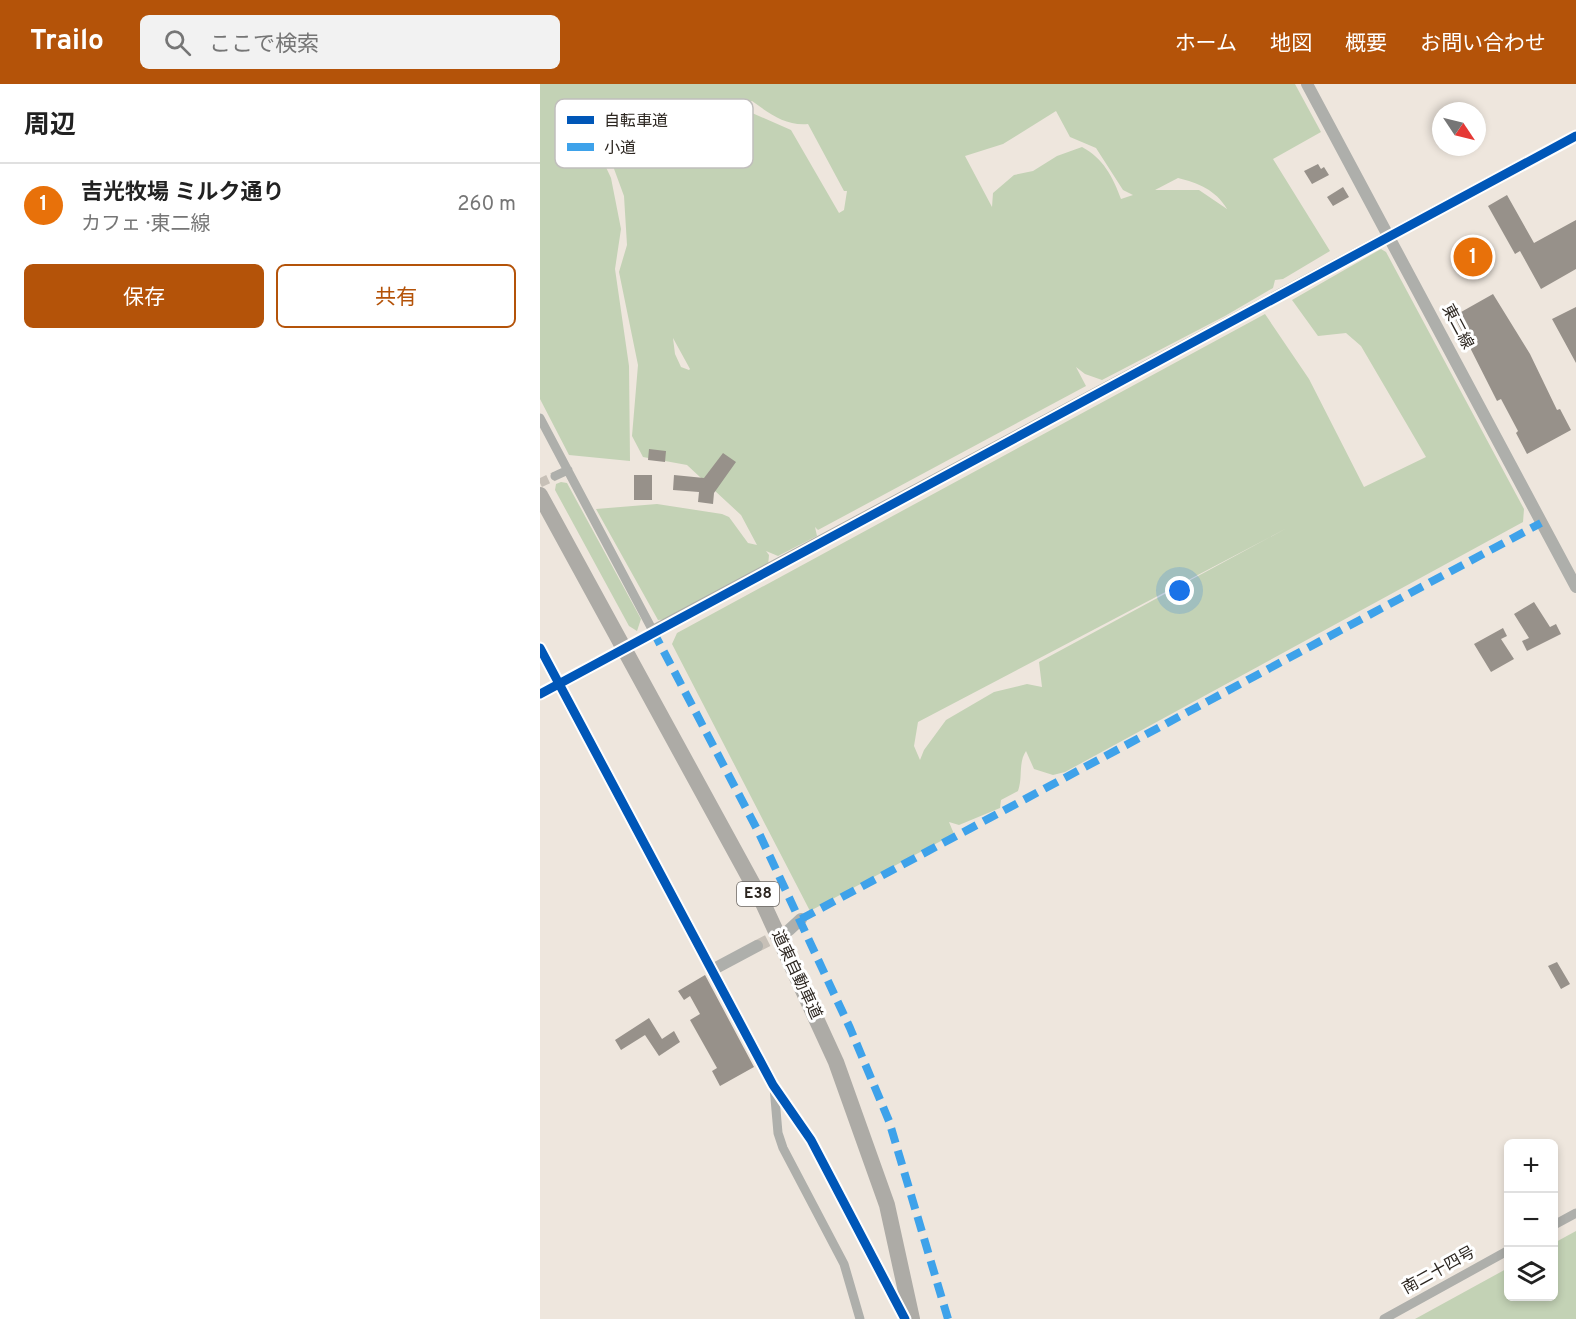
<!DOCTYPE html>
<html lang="ja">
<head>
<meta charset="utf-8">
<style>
	body { margin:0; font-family:Overpass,"Noto Sans JP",sans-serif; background:#f2f2f2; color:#222 }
	.controls { position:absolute; right:18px; bottom:18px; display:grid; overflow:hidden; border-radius:9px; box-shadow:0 3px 9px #0003 }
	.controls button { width:54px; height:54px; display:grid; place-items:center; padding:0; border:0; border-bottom:2px solid #e0e0e0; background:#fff; color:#222; font:30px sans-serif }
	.compass { position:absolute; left:892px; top:18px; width:54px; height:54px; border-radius:50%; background:#fff; box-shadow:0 3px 9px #0003; rotate:125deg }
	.you { position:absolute; left:640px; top:507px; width:21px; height:21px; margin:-15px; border:4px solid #fff; border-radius:50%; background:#1a73e8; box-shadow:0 0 0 9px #1a73e833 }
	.badge { display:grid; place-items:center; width:39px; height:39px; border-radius:50%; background:#b45309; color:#fff; font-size:20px; font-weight:700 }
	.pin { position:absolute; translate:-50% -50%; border:3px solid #fff; box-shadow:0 2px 6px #0006 }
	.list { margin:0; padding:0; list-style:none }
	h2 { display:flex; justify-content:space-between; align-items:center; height:78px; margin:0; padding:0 24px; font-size:26px }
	h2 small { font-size:20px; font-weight:400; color:#767676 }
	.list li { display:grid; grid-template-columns:39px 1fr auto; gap:18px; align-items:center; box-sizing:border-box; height:84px; padding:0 24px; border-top:2px solid #e0e0e0 }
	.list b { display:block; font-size:22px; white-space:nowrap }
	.list p { margin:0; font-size:20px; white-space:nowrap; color:#767676 }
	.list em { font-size:20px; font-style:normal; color:#767676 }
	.actions { display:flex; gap:12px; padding:18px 24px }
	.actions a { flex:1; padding:14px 0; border:2px solid #b45309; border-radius:9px; text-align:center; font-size:21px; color:#b45309 }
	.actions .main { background:#b45309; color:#fff }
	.icon { flex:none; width:33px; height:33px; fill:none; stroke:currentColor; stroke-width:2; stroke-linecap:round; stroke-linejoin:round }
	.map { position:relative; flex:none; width:1036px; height:1235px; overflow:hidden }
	header { display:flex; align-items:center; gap:36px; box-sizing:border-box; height:84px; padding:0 30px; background:#b45309; color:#fff }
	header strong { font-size:28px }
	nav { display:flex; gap:33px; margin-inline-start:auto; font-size:21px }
	.search { width:420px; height:54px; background:#f2f2f2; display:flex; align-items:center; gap:15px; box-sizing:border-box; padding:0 21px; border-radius:9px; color:#767676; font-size:22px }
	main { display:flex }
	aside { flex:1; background:#fff }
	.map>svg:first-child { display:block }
</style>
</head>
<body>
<header>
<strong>Trailo</strong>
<div class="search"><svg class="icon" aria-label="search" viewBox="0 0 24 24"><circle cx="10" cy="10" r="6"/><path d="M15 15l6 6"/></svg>ここで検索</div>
<nav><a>ホーム</a><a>地図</a><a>概要</a><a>お問い合わせ</a></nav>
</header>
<main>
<aside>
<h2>周辺<small></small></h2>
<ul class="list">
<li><span class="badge" style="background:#e8710a">1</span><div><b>吉光牧場 ミルク通り</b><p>カフェ · 東二線</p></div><em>260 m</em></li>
</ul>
<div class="actions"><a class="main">保存</a><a>共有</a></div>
</aside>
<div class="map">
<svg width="1036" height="1235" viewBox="0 0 1036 1235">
	<rect width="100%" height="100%" fill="#eee6dd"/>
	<path fill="#c3d2b5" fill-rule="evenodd" d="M0,0H755L781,48L733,75L790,167L743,195L735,196L733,204L685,232L562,296L545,290L536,283L546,302L278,446L275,443L277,452L238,472L226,467L229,471L228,482L127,535L118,536L56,425L117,420L182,430L189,433L208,459L217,461L201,431L147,381L103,373L92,352L98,281L79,188L87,161L84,112L66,63L45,20L37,21L71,94L81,145L75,185L89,282L90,377L29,371L0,315ZM212,17C230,30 246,42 268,40L304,107H307L304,126L299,129L251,46L194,21ZM516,27L530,53L556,64L583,106L593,111L581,115C573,93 563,74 542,63L517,72L493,87L474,91L453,109L452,123L425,72L463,60ZM638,94C658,99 676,106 687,125L659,106H615ZM133,254L150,285L149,286L141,283L135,270Z
		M841,165L846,168L984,425L983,438L525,688L513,691L494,685L486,667C478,679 483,693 478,707L461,716L460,724L419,741L409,738L414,750L270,827L132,560L137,549L725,230L769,295L824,403L886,373L821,262L806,249L778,252L752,216ZM747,444L499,578L502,603L487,600L454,608L406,636L384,666L380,676L374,662L378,638Z
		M21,398L27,399L101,535L97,547L89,542L15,406L16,400Z
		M1036,1147V1235H875L968,1184L969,1212H1014V1159Z"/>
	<path fill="#97918a" d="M778,80L781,85L784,83L789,91L772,100L764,87Z
		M803,103L809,113L793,122L787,113Z
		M967,111L994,159L1036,136V185L1001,205L980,167L975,170L948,122Z
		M937,157L948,178L929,189L917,168Z
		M953,210L990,270L1017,326L1020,325L1031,346L987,370L976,349L978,347L961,315L957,317L914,232Z
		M1036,223V279L1012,235Z
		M109,365L126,367L125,378L108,376Z
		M183,369L196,378L174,409L173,420L158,418L159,408L133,406L134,391L164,394Z
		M94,391H112V416H94Z
		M994,518L1010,543L1016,540L1021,550L987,567L982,557L989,554L974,530Z
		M963,544L967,552L961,555L974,575L951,588L934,560Z
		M1017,878L1030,900L1021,905L1008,882Z
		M165,891L214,983L180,1002L172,987L177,984L150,936L160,930L150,912L144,916L138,907Z
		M109,934L122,955L134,947L140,958L119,972L105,951L81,966L75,956Z"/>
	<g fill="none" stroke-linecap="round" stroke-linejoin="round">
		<path stroke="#c7c0b7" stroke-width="9" stroke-dasharray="9 4.5" stroke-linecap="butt" d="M0,399L15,392
			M50,581L100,555"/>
		<path stroke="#c7c0b7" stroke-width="12" stroke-dasharray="12 6" stroke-linecap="butt" d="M217,862L245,848
			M271,1056L365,1235"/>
		<path stroke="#aeafab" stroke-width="9" d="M0,334L113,547L100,555
			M15,392L28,386
			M0,610L50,581
			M234,1003L238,1049L243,1064L304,1180L320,1235
			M1014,1141L1036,1129
			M844,1235L969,1166"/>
		<path stroke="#aeafab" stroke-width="12" d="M767,0L1036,503
			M113,547L1036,52
			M0,564L233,1001L271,1056
			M249,846L261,835
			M172,886L217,862"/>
		<path stroke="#adaba6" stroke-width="16" d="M0,411L222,817L296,978L347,1121L372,1235"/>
		<path stroke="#3ea2ea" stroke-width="8" stroke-dasharray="15 8" stroke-linecap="butt" d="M113,547L218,747L310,944L349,1037L408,1235
			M261,835L1001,439"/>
		<g stroke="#fff" stroke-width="13">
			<path id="cycleway" d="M0,564L217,971L233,1001L271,1056L365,1235
				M0,610L1036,52"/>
		</g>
		<use href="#cycleway" stroke="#0057b8" stroke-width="9"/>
	</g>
	<g text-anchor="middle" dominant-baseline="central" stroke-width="6" stroke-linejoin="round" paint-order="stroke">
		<rect fill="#fff" stroke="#6b6763" stroke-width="1.5" x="197" y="798" width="42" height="24" rx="4.5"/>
		<g font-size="15" font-weight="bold" fill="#2c2620">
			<text x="218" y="810">E38</text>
		</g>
		<g font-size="16" fill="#2c2620" stroke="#fff">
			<text transform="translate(917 243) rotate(62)">東二線</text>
			<text transform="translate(256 891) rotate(65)">道東自動車道</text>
			<text transform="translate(899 1187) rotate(-29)">南二十四号</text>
		</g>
	</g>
	<rect x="15" y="15" width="198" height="69" rx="9" fill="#fff" stroke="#c0bebc" stroke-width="1.5"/>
	<rect x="27" y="32" width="27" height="8" fill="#0057b8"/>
	<rect x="27" y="59" width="27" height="8" fill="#3ea2ea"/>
	<g font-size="16" fill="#2c2620">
		<text x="64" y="42">自転車道</text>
		<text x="64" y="69">小道</text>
	</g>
</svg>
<div class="controls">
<button>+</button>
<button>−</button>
<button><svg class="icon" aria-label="layers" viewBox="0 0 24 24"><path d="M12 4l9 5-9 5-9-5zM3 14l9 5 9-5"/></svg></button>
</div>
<svg class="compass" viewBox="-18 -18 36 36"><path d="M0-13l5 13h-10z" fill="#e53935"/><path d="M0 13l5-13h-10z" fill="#767676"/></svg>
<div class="you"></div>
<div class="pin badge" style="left:933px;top:173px;background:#e8710a">1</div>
</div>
</main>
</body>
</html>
